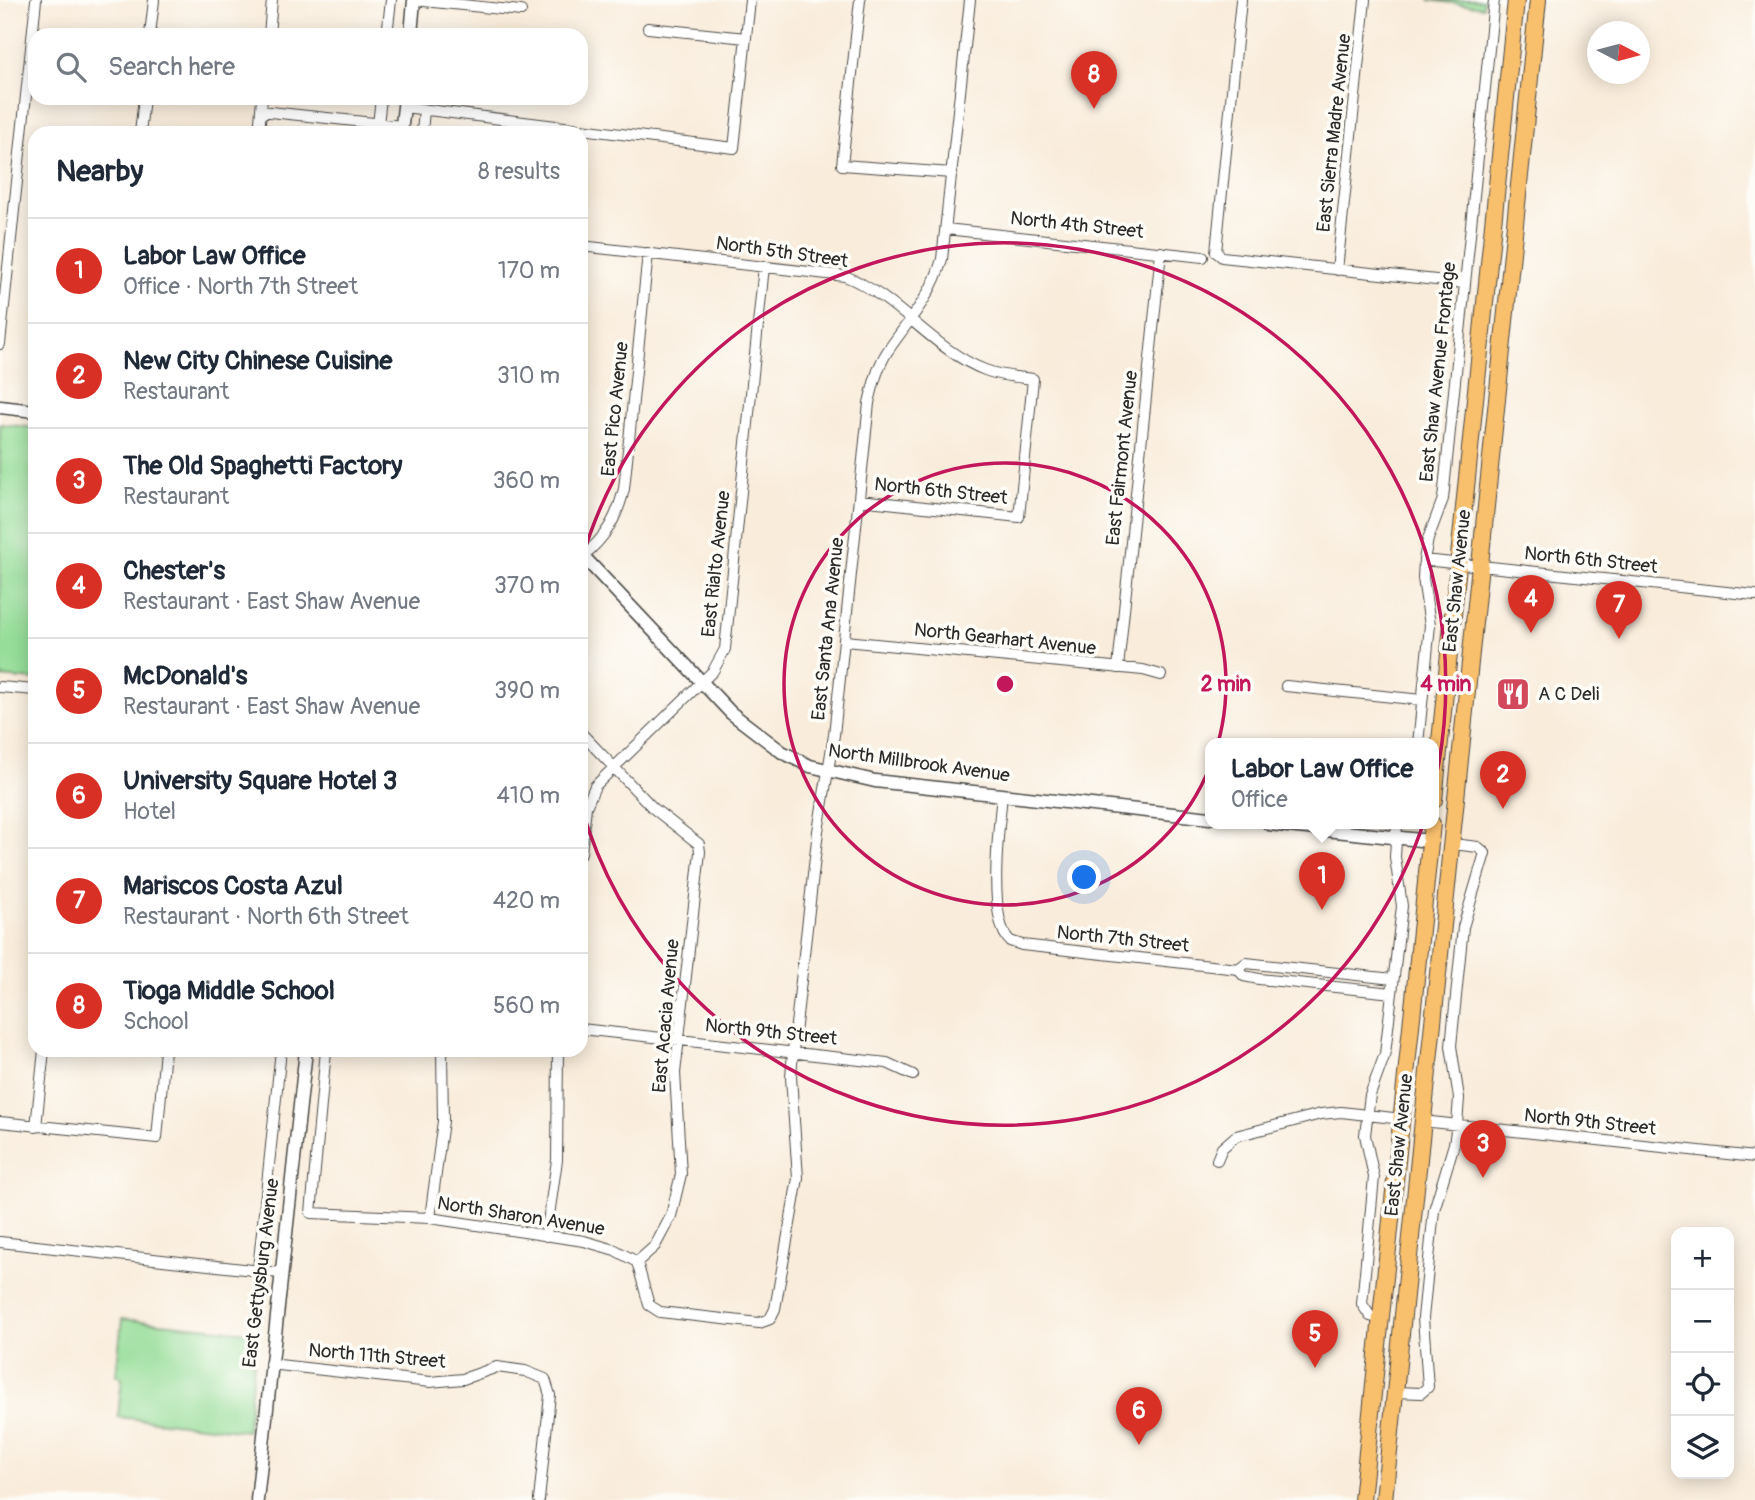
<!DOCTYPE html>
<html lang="en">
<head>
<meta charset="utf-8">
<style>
	body { margin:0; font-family:Pangolin,sans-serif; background:#f2f2f3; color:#1f2937 }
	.controls { position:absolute; right:21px; bottom:21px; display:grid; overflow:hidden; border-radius:14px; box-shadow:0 4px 18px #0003 }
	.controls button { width:63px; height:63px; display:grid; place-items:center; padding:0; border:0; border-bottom:2px solid #e0e1e3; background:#fff; color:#1f2937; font:35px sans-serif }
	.compass { position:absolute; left:1587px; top:21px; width:63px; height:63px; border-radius:50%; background:#fff; box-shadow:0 4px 18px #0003; rotate:96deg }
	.you { position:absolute; left:1085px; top:878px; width:24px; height:24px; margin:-18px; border:5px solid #fff; border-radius:50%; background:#1a73e8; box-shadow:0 0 0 10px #1a73e833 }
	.badge { display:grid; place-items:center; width:46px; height:46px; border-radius:50%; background:#d93025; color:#fff; font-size:23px; font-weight:700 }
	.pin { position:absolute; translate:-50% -58px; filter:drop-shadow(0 2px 4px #0008) }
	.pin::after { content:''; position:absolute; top:37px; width:24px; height:21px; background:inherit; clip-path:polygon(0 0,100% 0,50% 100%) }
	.popup { position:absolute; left:1205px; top:738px; width:234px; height:91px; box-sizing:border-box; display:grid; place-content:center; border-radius:14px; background:#fff; filter:drop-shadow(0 2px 5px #0005); font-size:23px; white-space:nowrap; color:#747a83 }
	.popup b { font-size:26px; color:#1f2937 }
	.popup::after { content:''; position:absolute; left:50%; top:100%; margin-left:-14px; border:14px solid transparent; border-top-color:#fff }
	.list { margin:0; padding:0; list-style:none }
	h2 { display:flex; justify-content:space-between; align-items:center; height:91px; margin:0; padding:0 28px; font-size:30px }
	h2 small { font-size:23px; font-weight:400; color:#747a83 }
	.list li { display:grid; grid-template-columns:46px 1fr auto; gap:21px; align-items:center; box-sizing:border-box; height:105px; padding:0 28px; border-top:2px solid #e0e1e3 }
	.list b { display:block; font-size:26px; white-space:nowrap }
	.list p { margin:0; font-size:23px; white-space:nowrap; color:#747a83 }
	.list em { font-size:23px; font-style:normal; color:#747a83 }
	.icon { flex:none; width:38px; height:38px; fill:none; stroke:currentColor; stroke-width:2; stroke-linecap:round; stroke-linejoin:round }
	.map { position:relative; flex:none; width:1755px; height:1500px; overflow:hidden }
	.search { position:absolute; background:#fff; box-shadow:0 4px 18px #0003; left:28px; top:28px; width:560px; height:77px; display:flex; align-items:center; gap:18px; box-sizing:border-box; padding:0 24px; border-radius:21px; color:#747a83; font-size:26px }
	.panel { position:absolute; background:#fff; box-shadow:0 4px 18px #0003; left:28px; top:126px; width:560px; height:931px; border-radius:21px }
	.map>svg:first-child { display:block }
</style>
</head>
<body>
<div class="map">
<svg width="1755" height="1500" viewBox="0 0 1755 1500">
	<rect width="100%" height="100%" fill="#fdfcf7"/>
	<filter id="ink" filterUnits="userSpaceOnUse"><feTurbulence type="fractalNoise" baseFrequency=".0143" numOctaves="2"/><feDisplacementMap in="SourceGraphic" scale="14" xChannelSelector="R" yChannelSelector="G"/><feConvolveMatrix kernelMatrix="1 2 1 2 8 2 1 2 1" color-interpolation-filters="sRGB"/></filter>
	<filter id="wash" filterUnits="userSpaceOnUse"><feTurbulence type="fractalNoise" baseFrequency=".00686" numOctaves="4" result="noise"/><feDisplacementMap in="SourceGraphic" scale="28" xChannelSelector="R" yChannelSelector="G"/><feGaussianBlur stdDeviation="1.57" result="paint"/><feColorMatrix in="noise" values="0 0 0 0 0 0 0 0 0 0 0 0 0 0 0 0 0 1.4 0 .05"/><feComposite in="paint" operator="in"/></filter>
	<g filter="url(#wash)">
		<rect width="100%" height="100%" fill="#f9ecdb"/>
		<path fill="#95dd98" stroke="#608462" stroke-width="2" d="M1429,0H1484L1483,7Z
			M0,424L35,428V680L0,677Z
			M122,1319L257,1333L247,1431L118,1417L122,1377L116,1376Z"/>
	</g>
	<g filter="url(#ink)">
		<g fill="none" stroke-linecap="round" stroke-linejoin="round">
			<g stroke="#4a4845" stroke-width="12">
				<path id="minor" d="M414,0L521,11
					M860,0L842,165L952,173
					M1241,0L1216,252L1222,257L1464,283
					M648,28L746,38
					M150,35L154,0
					M269,35L272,0
					M387,35L391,0
					M404,107L734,148L750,0
					M261,111L402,126
					M140,133L144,98
					M259,133L262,98
					M377,133L381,98
					M422,133L424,110
					M946,229L1203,257
					M581,246L845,276C898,297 933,350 985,370C1000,376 1017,377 1033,379L1019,517L859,500
					M1337,270L1365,0
					M0,344L36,0
					M583,556C606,537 617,518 624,489L648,253
					M1424,560L1755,595
					M845,641L1143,670L1161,675
					M1118,668L1161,252
					M1286,686L1422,700
					M0,687L35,690
					M581,733L653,808L699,844L700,852L675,1073L681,1174L671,1216L655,1246L637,1262
					M1418,744L1430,625L1423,578L1424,560L1428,539L1443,499L1494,0
					M1002,795C999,825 987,920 1010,941L1022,945L1238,969L1244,976L1259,979L1392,993
					M581,853L586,807L595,786L713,671L725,649L764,266
					M1238,969L1246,963L1393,979
					M581,1029L887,1063L913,1075
					M326,1050L311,1213L430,1218L584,1241L615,1250L637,1262L649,1305L660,1312L759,1323L770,1319L775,1309L798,1178L791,1077L793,1051L818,831L834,735L869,403C873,386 877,368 887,352C908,321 932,296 942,259L970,0
					M1422,1121L1755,1157
					M0,1122L157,1138L165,1050
					M36,1127L44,1050
					M1217,1160L1222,1148L1236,1136L1321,1114L1341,1112L1402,1119
					M430,1218L443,1121L442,1050
					M546,1236L557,1160L558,1050
					M0,1242L280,1273
					M258,1270L281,1050
					M1381,1319L1370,1316L1362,1304L1374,1177L1365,1135L1370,1095L1385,1054L1402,906L1395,857L1397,824
					M270,1364L430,1382L463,1379L497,1367L525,1371L545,1379L550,1395L539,1500
					M1395,1392L1421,1393L1428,1387L1423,1318L1434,1210L1454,1144L1457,1124L1459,1098L1451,1046L1463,927L1485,853L1478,847L1453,844"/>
			</g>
			<g stroke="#4a4845" stroke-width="15">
				<path id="tertiary" d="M411,35L414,0
					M401,133L405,98
					M0,407L35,411
					M581,554L731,713L782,752L810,766L875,781L1210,818
					M1269,824L1430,841
					M257,1500L306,1050"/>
			</g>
			<g stroke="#4a4845" stroke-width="18">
				<path id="primary" d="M1434,800L1516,0
					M1362,1500L1432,824
					M1384,1500L1538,0"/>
			</g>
			<use href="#minor" stroke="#fff" stroke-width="10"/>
			<use href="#tertiary" stroke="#fff" stroke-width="12"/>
			<use href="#primary" stroke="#f8bf6c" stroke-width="16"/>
		</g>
	</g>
	<g fill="none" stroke="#c2185b" stroke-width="3.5">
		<circle cx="1005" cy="684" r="221"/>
		<path d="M581 562A441 441 0 1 1 581 806"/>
	</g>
	<defs>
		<g id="restaurant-square" transform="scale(1.75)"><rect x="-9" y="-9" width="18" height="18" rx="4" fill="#d1495b" stroke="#fdfcf7"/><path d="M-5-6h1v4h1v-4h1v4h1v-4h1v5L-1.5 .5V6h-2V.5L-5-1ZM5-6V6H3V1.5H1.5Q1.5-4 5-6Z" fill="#fff"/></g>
	</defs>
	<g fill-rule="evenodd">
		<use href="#restaurant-square" x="1513" y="694"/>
	</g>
	<g text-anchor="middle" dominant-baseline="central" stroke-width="7" stroke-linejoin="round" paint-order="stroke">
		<g font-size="19" fill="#2b2b2b" stroke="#fdfcf7">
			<text transform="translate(1334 133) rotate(-84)">East Sierra Madre Avenue</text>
			<text transform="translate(1077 225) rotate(6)">North 4th Street</text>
			<text transform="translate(782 252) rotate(8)">North 5th Street</text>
			<text transform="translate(1438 372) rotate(-84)">East Shaw Avenue Frontage</text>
			<text transform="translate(615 409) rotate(-84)">East Pico Avenue</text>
			<text transform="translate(1122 458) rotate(-84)">East Fairmont Avenue</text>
			<text transform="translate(941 491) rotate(6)">North 6th Street</text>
			<text transform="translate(1591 560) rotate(6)">North 6th Street</text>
			<text transform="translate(716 564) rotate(-84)">East Rialto Avenue</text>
			<text transform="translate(1457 581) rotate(-84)">East Shaw Avenue</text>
			<text transform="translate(828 629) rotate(-84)">East Santa Ana Avenue</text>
			<text transform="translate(1005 639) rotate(6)">North Gearhart Avenue</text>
			<text transform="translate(919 763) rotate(8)">North Millbrook Avenue</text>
			<text transform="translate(1123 939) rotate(6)">North 7th Street</text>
			<text transform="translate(666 1016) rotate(-85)">East Acacia Avenue</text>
			<text transform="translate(771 1032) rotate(6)">North 9th Street</text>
			<text transform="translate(1590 1122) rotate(6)">North 9th Street</text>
			<text transform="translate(1399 1145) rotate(-84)">East Shaw Avenue</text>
			<text transform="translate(521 1216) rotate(9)">North Sharon Avenue</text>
			<text transform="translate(261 1273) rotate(-83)">East Gettysburg Avenue</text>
			<text transform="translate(377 1356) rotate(5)">North 11th Street</text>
		</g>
		<g font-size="19" fill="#2b2b2b" stroke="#fdfcf7" text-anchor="start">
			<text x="1538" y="694">A C Deli</text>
		</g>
	</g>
	<circle cx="1005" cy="684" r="10" fill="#c2185b" stroke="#fdfcf7" stroke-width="3.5"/>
	<g font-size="21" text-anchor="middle" font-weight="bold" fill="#c2185b" stroke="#fdfcf7" stroke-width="7" stroke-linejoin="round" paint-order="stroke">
		<text x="1226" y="691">2 min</text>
		<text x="1446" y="691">4 min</text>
	</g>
</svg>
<div class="controls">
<button>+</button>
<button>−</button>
<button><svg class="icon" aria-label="locate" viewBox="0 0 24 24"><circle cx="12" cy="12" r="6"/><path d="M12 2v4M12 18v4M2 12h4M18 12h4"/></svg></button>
<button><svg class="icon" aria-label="layers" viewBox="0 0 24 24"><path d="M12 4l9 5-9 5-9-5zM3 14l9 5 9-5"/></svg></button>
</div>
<svg class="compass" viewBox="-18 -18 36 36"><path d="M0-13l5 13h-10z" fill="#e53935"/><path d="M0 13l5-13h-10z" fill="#747a83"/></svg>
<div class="you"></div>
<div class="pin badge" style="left:1322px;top:910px">1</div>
<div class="popup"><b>Labor Law Office</b>Office</div>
<div class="pin badge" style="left:1503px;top:809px">2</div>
<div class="pin badge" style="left:1483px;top:1178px">3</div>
<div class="pin badge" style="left:1531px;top:633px">4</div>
<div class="pin badge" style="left:1315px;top:1368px">5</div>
<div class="pin badge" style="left:1139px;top:1445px">6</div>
<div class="pin badge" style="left:1619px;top:639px">7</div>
<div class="pin badge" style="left:1094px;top:109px">8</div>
<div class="search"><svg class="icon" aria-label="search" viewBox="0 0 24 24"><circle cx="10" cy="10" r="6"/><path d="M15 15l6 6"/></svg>Search here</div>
<section class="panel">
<h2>Nearby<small>8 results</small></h2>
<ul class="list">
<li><span class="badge">1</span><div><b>Labor Law Office</b><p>Office · North 7th Street</p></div><em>170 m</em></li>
<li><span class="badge">2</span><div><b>New City Chinese Cuisine</b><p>Restaurant</p></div><em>310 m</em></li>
<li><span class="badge">3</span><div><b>The Old Spaghetti Factory</b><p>Restaurant</p></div><em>360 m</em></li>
<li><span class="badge">4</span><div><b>Chester's</b><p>Restaurant · East Shaw Avenue</p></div><em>370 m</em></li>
<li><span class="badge">5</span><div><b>McDonald's</b><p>Restaurant · East Shaw Avenue</p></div><em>390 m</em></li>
<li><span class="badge">6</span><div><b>University Square Hotel 3</b><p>Hotel</p></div><em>410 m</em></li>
<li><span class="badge">7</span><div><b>Mariscos Costa Azul</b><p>Restaurant · North 6th Street</p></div><em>420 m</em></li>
<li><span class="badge">8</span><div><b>Tioga Middle School</b><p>School</p></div><em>560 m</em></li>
</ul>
</section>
</div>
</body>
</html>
